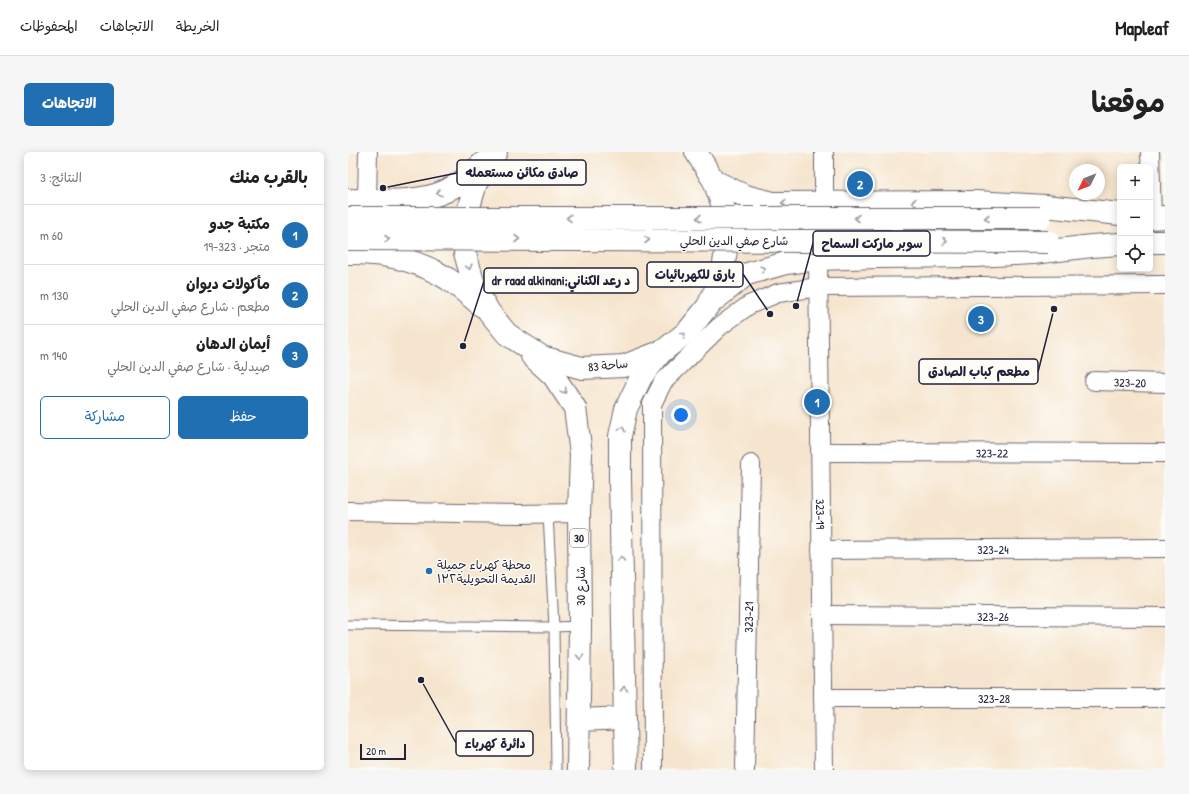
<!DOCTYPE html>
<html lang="ar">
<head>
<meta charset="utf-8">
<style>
	body { margin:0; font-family:"Patrick Hand","Playpen Sans Arabic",sans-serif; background:#f6f6f6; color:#222; direction:rtl }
	.controls { position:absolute; right:12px; top:12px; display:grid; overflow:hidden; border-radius:6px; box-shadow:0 2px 10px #0003 }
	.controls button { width:36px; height:36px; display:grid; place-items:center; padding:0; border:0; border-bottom:1px solid #e0e0e0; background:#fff; color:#222; font:20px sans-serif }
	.compass { position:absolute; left:721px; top:12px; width:36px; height:36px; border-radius:50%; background:#fff; box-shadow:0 2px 10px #0003; rotate:227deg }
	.scale { position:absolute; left:12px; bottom:10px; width:46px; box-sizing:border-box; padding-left:4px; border:2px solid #22223b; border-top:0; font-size:11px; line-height:14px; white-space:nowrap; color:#22223b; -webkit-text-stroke:3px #fdfcf7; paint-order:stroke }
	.you { position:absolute; left:333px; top:263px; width:14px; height:14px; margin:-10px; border:3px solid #fff; border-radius:50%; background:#1a73e8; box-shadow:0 0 0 6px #1a73e833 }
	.badge { display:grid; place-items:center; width:26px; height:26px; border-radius:50%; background:#1f6fb2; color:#fff; font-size:13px; font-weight:700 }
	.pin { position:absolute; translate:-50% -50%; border:2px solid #fff; box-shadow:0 1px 4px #0006 }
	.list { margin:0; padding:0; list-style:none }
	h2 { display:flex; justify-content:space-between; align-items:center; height:52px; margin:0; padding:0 16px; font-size:17px }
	h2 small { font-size:13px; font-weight:400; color:#767676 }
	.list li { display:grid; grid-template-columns:26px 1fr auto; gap:12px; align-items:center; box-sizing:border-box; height:60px; padding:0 16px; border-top:1px solid #e0e0e0 }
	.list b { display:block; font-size:15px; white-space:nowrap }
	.list p { margin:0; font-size:13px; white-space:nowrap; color:#767676 }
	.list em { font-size:13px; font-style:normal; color:#767676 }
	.actions { display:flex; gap:8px; padding:12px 16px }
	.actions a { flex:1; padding:9px 0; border:1px solid #1f6fb2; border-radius:6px; text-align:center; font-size:14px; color:#1f6fb2 }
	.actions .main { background:#1f6fb2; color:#fff }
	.icon { flex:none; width:22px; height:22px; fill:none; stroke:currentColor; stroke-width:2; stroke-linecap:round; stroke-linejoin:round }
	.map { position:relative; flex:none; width:817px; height:618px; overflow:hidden; direction:ltr; border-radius:6px }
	header { display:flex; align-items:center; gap:24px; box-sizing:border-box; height:56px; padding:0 20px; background:#fff; border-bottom:1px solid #e0e0e0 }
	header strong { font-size:19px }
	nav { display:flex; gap:22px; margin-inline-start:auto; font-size:14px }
	.intro { display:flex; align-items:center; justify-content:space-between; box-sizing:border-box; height:96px; padding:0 24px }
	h1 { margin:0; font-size:28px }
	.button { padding:10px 18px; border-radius:6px; background:#1f6fb2; color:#fff; font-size:14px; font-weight:700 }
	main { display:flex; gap:24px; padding:0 24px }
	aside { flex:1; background:#fff; border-radius:6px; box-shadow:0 2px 10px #0003 }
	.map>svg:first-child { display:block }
</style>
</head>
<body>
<header>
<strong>Mapleaf</strong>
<nav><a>الخريطة</a><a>الاتجاهات</a><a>المحفوظات</a></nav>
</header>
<div class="intro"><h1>موقعنا</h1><a class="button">الاتجاهات</a></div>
<main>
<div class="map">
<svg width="817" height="618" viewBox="0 0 817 618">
	<rect width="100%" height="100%" fill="#fdfcf7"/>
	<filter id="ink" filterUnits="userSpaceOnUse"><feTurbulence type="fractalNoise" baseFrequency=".025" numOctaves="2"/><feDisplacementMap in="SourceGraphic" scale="8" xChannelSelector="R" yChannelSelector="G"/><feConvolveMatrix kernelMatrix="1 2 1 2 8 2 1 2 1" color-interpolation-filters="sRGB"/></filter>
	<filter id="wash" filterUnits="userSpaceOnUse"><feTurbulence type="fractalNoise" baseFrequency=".012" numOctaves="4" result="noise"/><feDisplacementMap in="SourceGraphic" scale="16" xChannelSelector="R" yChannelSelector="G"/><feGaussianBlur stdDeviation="0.9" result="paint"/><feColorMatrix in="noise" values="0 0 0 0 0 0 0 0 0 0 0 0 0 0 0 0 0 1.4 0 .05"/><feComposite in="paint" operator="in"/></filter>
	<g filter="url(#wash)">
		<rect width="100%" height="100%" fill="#f6e5ce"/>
	</g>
	<g filter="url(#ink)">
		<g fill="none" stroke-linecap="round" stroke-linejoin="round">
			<g stroke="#6c666e" stroke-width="11">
				<path id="lane" d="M200,362L206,475L208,618
					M0,473L206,475L232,474"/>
			</g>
			<g stroke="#6c666e" stroke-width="20">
				<g id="street">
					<path d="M476,0V51"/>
					<path d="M802,0L804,66"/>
					<path d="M19,48L20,0"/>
					<path id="s1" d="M470,107L476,618"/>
					<path id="s2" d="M746,229L817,231"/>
					<path id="s3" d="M472,300L817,301"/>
					<path d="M0,359L171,362L231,361"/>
					<path id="s4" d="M473,398L817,396"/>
					<path id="s5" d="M474,463L817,465"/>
					<path id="s6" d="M475,546H817"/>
					<path d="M305,618L304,252L315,230L371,175L401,153L430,141L470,135L817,133"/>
					<path id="s7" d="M397,618L403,312"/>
				</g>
			</g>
			<g stroke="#6c666e" stroke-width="24">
				<path id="primary" d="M148,0L128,31L118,65L117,101L127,136L141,160L159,182L194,205L234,216L276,214L315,199L340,179L360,154L374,124L379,92L377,60L366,29L348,0
					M366,29L397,44L425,51L627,50L697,54L772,62
					M0,48C30,48 70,52 98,39C112,32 124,22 135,11
					M802,66L817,65
					M802,90H817
					M0,101C35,100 70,108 100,127C112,135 123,145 134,154
					M364,150L399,122L438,111L470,107L530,105L627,104L685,101L744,94L772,92
					M184,204L205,223L227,256L233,302L231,361L232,474L230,618
					M231,568L277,566
					M278,618L272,327V284L278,257L293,225L314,199"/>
			</g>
			<use href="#lane" stroke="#fff" stroke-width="9"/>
			<use href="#street" stroke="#fff" stroke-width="18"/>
			<use href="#primary" stroke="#fff" stroke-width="22"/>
			<g stroke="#6c666e" stroke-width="24" stroke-linecap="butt">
				<path id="primary-bridge" d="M0,66H692
					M0,87L700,90"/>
			</g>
			<use href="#primary-bridge" stroke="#fff" stroke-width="22"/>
		</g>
		<defs><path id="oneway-chevron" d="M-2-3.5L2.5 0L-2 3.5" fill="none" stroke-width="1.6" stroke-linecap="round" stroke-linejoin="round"/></defs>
		<g stroke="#9c9ca7">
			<use href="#oneway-chevron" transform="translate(91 41) rotate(161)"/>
			<use href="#oneway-chevron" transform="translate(566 50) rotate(179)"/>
			<use href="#oneway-chevron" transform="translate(436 51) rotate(180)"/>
			<use href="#oneway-chevron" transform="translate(221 66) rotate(180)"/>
			<use href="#oneway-chevron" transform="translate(351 66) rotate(180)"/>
			<use href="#oneway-chevron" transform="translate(509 66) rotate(180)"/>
			<use href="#oneway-chevron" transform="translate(639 66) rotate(180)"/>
			<use href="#oneway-chevron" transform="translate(39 87)"/>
			<use href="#oneway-chevron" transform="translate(169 87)"/>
			<use href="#oneway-chevron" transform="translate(299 88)"/>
			<use href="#oneway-chevron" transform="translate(597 89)"/>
			<use href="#oneway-chevron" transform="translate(121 115) rotate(75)"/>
			<use href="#oneway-chevron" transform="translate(415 117) rotate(-17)"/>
			<use href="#oneway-chevron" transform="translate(335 183) rotate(-38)"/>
			<use href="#oneway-chevron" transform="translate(216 239) rotate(56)"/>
			<use href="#oneway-chevron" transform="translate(274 277) rotate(-78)"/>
			<use href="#oneway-chevron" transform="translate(273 407) rotate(-91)"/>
			<use href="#oneway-chevron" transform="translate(232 505) rotate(90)"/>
			<use href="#oneway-chevron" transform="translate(276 537) rotate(-91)"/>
		</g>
	</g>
	<circle fill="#1f6fb2" stroke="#fdfcf7" stroke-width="1.5" cx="81" cy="419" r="4"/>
	<g text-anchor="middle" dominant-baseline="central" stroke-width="3" stroke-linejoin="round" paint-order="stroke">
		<rect fill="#fdfcf7" stroke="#646373" stroke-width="1" x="222" y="377" width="18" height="18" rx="3"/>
		<g font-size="11" font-weight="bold" fill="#22223b">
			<text x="231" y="386">30</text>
		</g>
		<g font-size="12" fill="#22223b" stroke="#fdfcf7">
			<text x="386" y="88">شارع صفي الدين الحلي</text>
			<text transform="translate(260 213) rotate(-6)">ساحة 83</text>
			<text stroke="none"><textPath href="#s2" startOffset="36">323-20</textPath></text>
			<text stroke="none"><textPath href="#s3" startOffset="172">323-22</textPath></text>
			<text stroke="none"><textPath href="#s1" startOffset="255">323-19</textPath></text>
			<text stroke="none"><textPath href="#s4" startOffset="172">323-24</textPath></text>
			<text transform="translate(232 434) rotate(-90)">شارع 30</text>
			<text stroke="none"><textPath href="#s5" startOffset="171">323-26</textPath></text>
			<text stroke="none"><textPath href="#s7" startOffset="153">323-21</textPath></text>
			<text stroke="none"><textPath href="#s6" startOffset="171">323-28</textPath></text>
		</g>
		<g font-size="12" fill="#22223b" stroke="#fdfcf7" text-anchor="start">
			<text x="89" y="412">محطة كهرباء جميلة<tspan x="89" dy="14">القديمة التحويلية١٣٢</tspan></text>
		</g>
	</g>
	<path fill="none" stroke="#22223b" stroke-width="1.5" d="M35 36L109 21M448 154L465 91M422 162L395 122M115 194L136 129M706 157L690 220M73 528L108 591"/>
	<g fill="#22223b" stroke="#fdfcf7" stroke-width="1.5">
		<circle cx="35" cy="36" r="4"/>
		<circle cx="448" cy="154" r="4"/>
		<circle cx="422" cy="162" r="4"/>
		<circle cx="115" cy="194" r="4"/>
		<circle cx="706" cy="157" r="4"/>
		<circle cx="73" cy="528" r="4"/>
	</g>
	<g fill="#fdfcf7" stroke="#22223b" stroke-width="1.5">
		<rect x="109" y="8" width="129" height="25" rx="4"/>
		<rect x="465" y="79" width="117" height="25" rx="4"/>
		<rect x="299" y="110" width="96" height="25" rx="4"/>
		<rect x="136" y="116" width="154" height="25" rx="4"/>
		<rect x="571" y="207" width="119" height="25" rx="4"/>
		<rect x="108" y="579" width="77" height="25" rx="4"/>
	</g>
	<g font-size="13" text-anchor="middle" font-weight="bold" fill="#22223b">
		<text x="174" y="25">صادق مكائن مستعمله</text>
		<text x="524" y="96">سوبر ماركت السماح</text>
		<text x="347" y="127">بارق للكهربائيات</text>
		<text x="213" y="133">dr raad alkinani;د رعد الكناني</text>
		<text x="631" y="224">مطعم كباب الصادق</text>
		<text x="147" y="596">دائرة كهرباء</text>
	</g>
</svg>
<div class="controls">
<button>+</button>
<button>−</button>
<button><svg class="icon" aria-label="locate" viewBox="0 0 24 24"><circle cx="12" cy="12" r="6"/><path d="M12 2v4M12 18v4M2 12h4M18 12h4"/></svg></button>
</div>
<svg class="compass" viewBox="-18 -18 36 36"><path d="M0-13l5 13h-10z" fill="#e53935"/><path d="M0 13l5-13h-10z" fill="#767676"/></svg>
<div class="scale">20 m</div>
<div class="you"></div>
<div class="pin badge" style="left:469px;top:250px">1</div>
<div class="pin badge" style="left:512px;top:32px">2</div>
<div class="pin badge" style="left:633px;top:167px">3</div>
</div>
<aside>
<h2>بالقرب منك<small>النتائج: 3</small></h2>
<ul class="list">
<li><span class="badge">1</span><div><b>مكتبة جدو</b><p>متجر · 323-19</p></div><em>60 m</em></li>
<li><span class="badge">2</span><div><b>مأكولات ديوان</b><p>مطعم · شارع صفي الدين الحلي</p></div><em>130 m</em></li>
<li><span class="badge">3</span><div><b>أيمان الدهان</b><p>صيدلية · شارع صفي الدين الحلي</p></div><em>140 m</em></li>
</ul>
<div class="actions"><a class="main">حفظ</a><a>مشاركة</a></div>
</aside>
</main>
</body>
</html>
